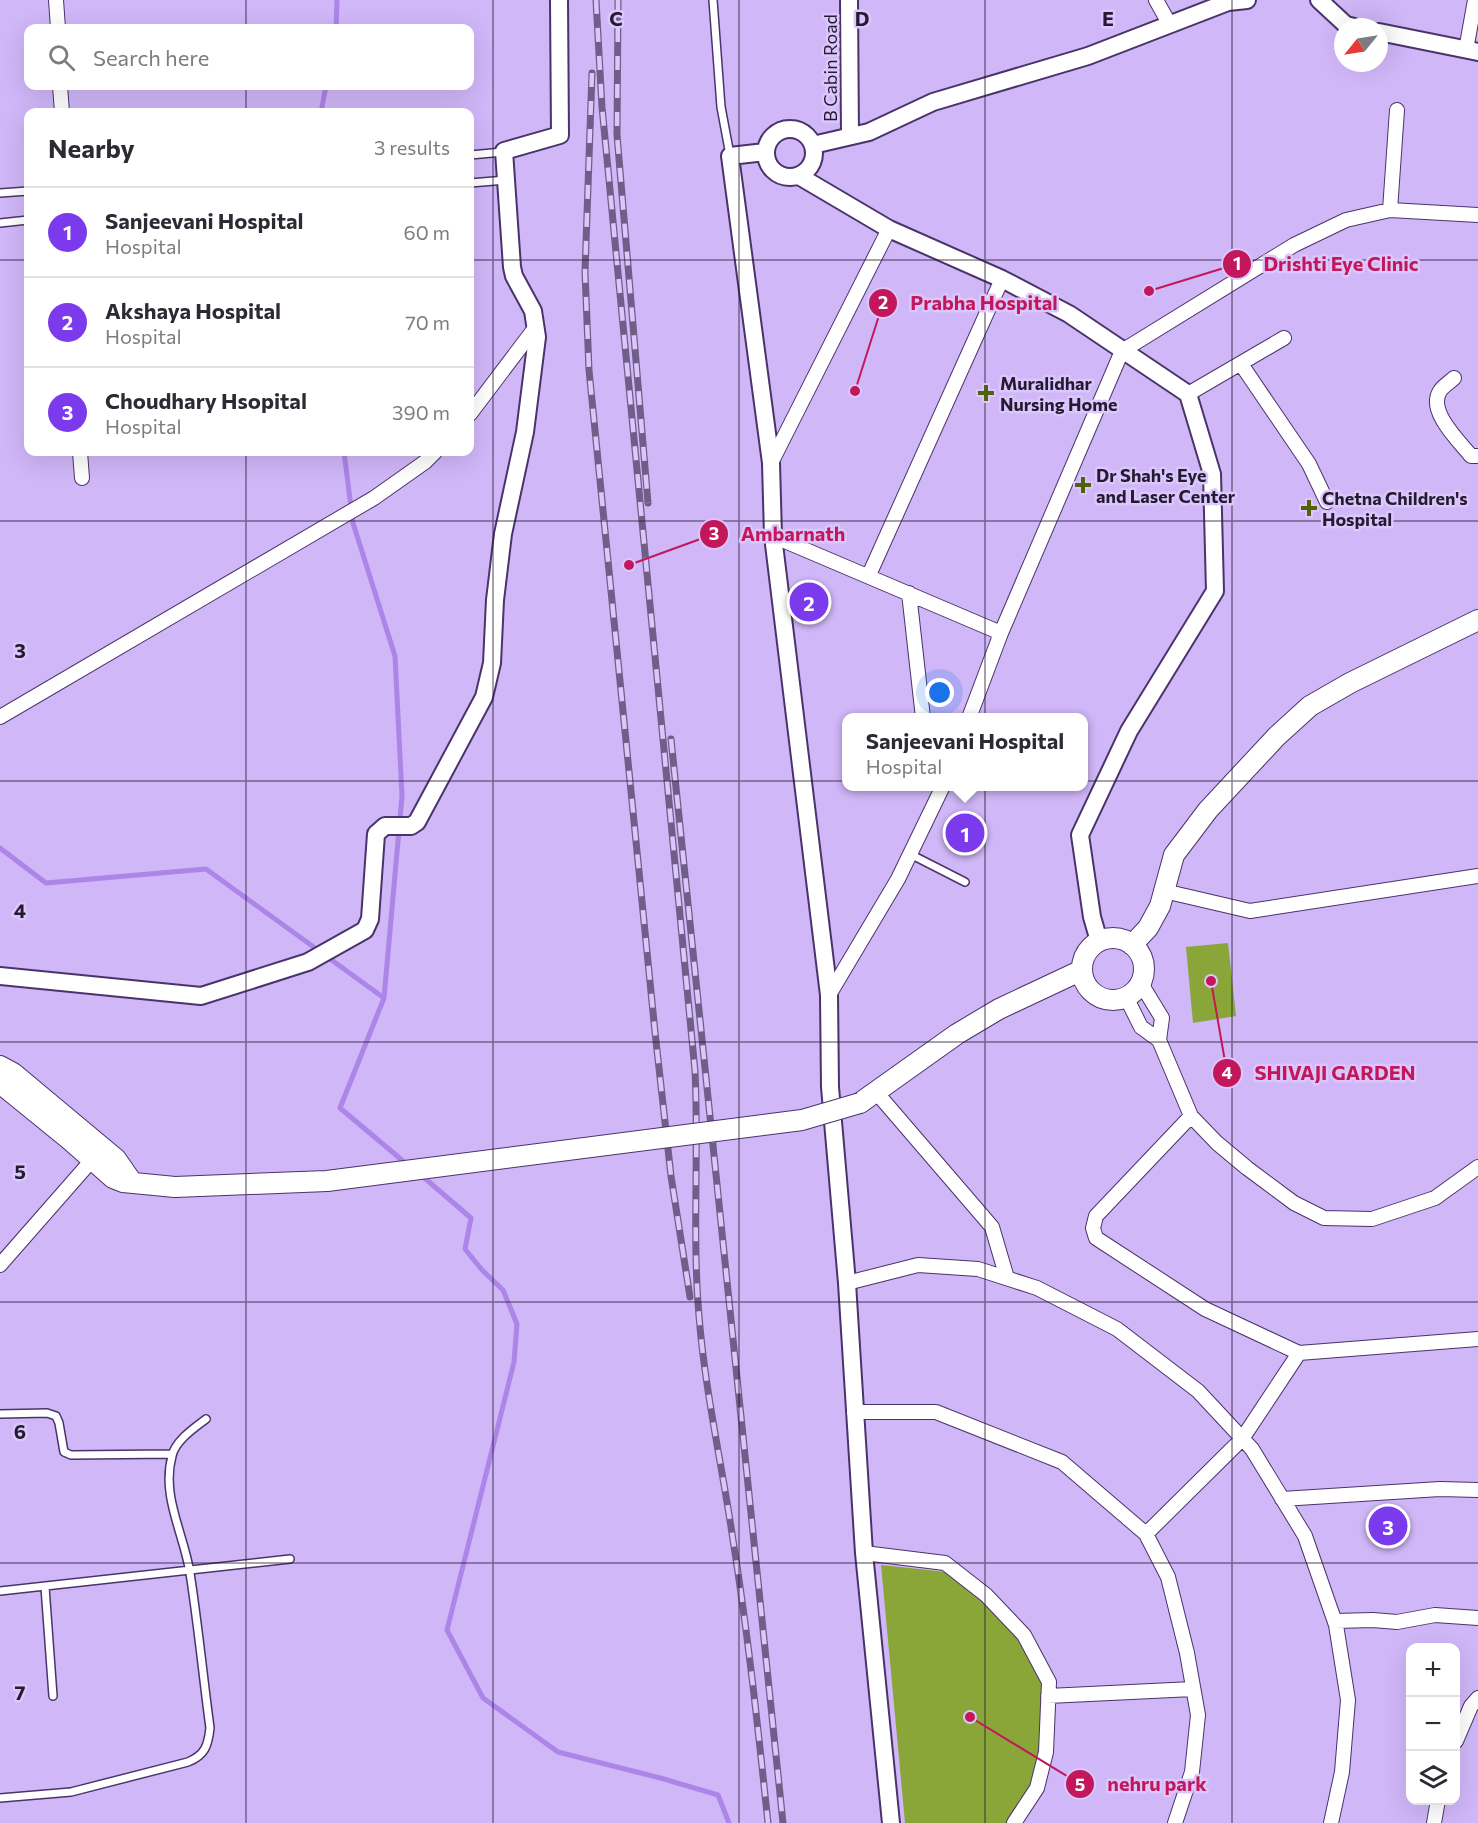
<!DOCTYPE html>
<html lang="en">
<head>
<meta charset="utf-8">
<style>
	body { margin:0; font-family:Commissioner,sans-serif; background:#f2f2f3; color:#2b2b33 }
	.controls { position:absolute; right:18px; bottom:18px; display:grid; overflow:hidden; border-radius:12px; box-shadow:0 6px 24px #0002 }
	.controls button { width:54px; height:54px; display:grid; place-items:center; padding:0; border:0; border-bottom:2px solid #e1e1e2; background:#fff; color:#2b2b33; font:30px sans-serif }
	.compass { position:absolute; left:1334px; top:18px; width:54px; height:54px; border-radius:50%; background:#fff; box-shadow:0 6px 24px #0002; rotate:240deg }
	.you { position:absolute; left:940px; top:693px; width:21px; height:21px; margin:-15px; border:4px solid #fff; border-radius:50%; background:#1a73e8; box-shadow:0 0 0 9px #1a73e833 }
	.badge { display:grid; place-items:center; width:39px; height:39px; border-radius:50%; background:#7c3aed; color:#fff; font-size:20px; font-weight:700 }
	.pin { position:absolute; translate:-50% -50%; border:3px solid #fff; box-shadow:0 2px 6px #0006 }
	.popup { position:absolute; left:842px; top:713px; width:246px; height:78px; box-sizing:border-box; display:grid; place-content:center; border-radius:12px; background:#fff; filter:drop-shadow(0 2px 4px #0005); font-size:20px; white-space:nowrap; color:#7c7c81 }
	.popup b { font-size:22px; color:#2b2b33 }
	.popup::after { content:''; position:absolute; left:50%; top:100%; margin-left:-12px; border:12px solid transparent; border-top-color:#fff }
	.list { margin:0; padding:0; list-style:none }
	h2 { display:flex; justify-content:space-between; align-items:center; height:78px; margin:0; padding:0 24px; font-size:26px }
	h2 small { font-size:20px; font-weight:400; color:#7c7c81 }
	.list li { display:grid; grid-template-columns:39px 1fr auto; gap:18px; align-items:center; box-sizing:border-box; height:90px; padding:0 24px; border-top:2px solid #e1e1e2 }
	.list b { display:block; font-size:22px; white-space:nowrap }
	.list p { margin:0; font-size:20px; white-space:nowrap; color:#7c7c81 }
	.list em { font-size:20px; font-style:normal; color:#7c7c81 }
	.icon { flex:none; width:33px; height:33px; fill:none; stroke:currentColor; stroke-width:2; stroke-linecap:round; stroke-linejoin:round }
	.map { position:relative; flex:none; width:1478px; height:1823px; overflow:hidden }
	.search { position:absolute; background:#fff; box-shadow:0 6px 24px #0002; left:24px; top:24px; width:450px; height:66px; display:flex; align-items:center; gap:15px; box-sizing:border-box; padding:0 21px; border-radius:12px; color:#7c7c81; font-size:22px }
	.panel { position:absolute; background:#fff; box-shadow:0 6px 24px #0002; left:24px; top:108px; width:450px; height:348px; border-radius:12px }
	.map>svg:first-child { display:block }
</style>
</head>
<body>
<div class="map">
<svg width="1478" height="1823" viewBox="0 0 1478 1823">
	<rect width="100%" height="100%" fill="#d0b7f8"/>
	<path fill="#8ba638" d="M1228,943L1236,1016L1193,1023L1186,947Z
		M881,1565L947,1572L986,1602L1022,1639L1045,1684L1043,1750L1035,1777L1007,1823H905Z"/>
	<g fill="none" stroke-linecap="round" stroke-linejoin="round">
		<path stroke="#ad84e7" stroke-width="5" d="M336,28L337,0
			M321,112L326,86
			M344,452L353,523L395,656L402,796L384,998
			M0,848L46,883L206,869L384,998L340,1108L409,1166
			M421,1175L471,1218L465,1249L482,1270L503,1290L517,1324L514,1362L447,1630L483,1698L558,1752L664,1779L718,1795L729,1823"/>
		<g stroke="#4a3369" stroke-width="10">
			<path id="service" d="M713,0L721,107L730,155
				M470,155L503,152
				M470,183L506,180
				M0,193L28,191
				M0,223L28,220
				M910,854L965,882
				M0,1414L47,1413L56,1416L59,1423L64,1452L71,1455L172,1454
				M45,1587L53,1696
				M0,1591L290,1559
				M0,1798L71,1792L188,1762C205,1755 208,1746 210,1728C203,1676 198,1624 190,1573C184,1534 161,1496 172,1456C175,1441 194,1428 206,1419"/>
		</g>
		<g stroke="#4a3369" stroke-width="16">
			<path id="minor" d="M56,0L58,28
				M1156,0L1170,25
				M1466,50L1475,0
				M60,86L62,112
				M1390,210L1397,110
				M1241,364L1309,464L1327,502
				M1454,378C1450,382 1443,386 1440,391C1427,411 1459,441 1471,456H1478
				M1188,394L1284,338
				M470,414L535,328
				M80,452L82,478
				M771,463L889,229
				M773,536L1001,633
				M869,575L1002,279
				M909,593L923,718
				M0,717L374,498L425,462L435,452
				M969,718L1001,633L1122,351L1294,245L1346,220L1390,210L1478,215
				M1164,891L1250,911L1478,876
				M829,995L898,879L943,786
				M1126,997L1141,1027L1159,1040L1162,1018L1140,982
				M1159,1040L1191,1116L1217,1143L1247,1168L1294,1203L1324,1218L1372,1219L1435,1198L1478,1167
				M876,1092L992,1227L1007,1278
				M1191,1116L1096,1216L1093,1228L1096,1238L1205,1309L1299,1353
				M0,1265L92,1160
				M847,1283L918,1265L978,1269L1037,1288L1117,1329L1198,1391L1252,1449L1305,1536L1336,1625L1348,1700L1342,1772L1331,1823
				M854,1412H936L1062,1462L1146,1534L1168,1577L1187,1653L1198,1715L1192,1772L1175,1823
				M1282,1499L1440,1489L1478,1490
				M1146,1534L1242,1439L1299,1353L1478,1339
				M864,1553L945,1563L986,1595L1024,1635L1049,1682L1046,1752L1037,1788L1014,1823
				M1335,1621L1373,1620L1397,1622L1435,1615L1478,1618
				M1048,1696L1193,1689
				M1456,1741L1471,1706L1478,1698
				M1434,1823L1438,1800"/>
		</g>
		<g stroke="#4a3369" stroke-width="20">
			<path id="tertiary" d="M849,0L850,136
				M1319,0L1346,25L1354,27
				M1379,32L1478,52
				M766 153a24 24 0 1 1 48 0a24 24 0 1 1-48 0Z
				M813,145L869,132L933,102L1088,56L1228,2L1247,0
				M765,152L730,156L771,463L773,536L829,995L830,1087L847,1283L864,1553L891,1823
				M799,176L889,229L1002,279L1069,314L1188,394L1212,474L1215,591L1129,731L1080,835L1092,917L1099,941
				M0,976L201,996L308,962L365,930L370,919L376,834L385,826H411L417,822L484,697L492,663L495,600L503,534L525,432L537,337L533,311L514,276L512,267L504,151L560,135L559,0"/>
		</g>
		<g stroke="#4a3369" stroke-width="22">
			<path id="secondary" d="M1082 969a31 31 0 1 1 62 0a31 31 0 1 1-62 0Z
				M1132,945L1148,928L1160,906L1174,855L1208,810L1277,736L1310,706L1350,683L1478,620
				M0,1066L13,1073L116,1159L132,1182
				M0,1083L70,1140L113,1178L123,1182L175,1187
				M860,1103L957,1034L999,1009L1082,970"/>
		</g>
		<use href="#service" stroke="#fff" stroke-width="7"/>
		<use href="#minor" stroke="#fff" stroke-width="14"/>
		<use href="#tertiary" stroke="#fff" stroke-width="16"/>
		<use href="#secondary" stroke="#fff" stroke-width="20"/>
		<g stroke="#6f5e88" stroke-width="7">
			<path id="rail" d="M596,0L602,107L695,1071C699,1153 692,1234 699,1316C705,1391 722,1465 733,1540C748,1634 758,1728 768,1823
				M618,0L617,135L648,503
				M592,73L585,272L589,370L655,1032L671,1176L690,1297
				M671,739L783,1823"/>
		</g>
		<use href="#rail" stroke="#dbc7fb" stroke-width="4.5" stroke-dasharray="14" stroke-linecap="butt"/>
		<g stroke="#4a3369" stroke-width="22" stroke-linecap="butt">
			<path id="secondary-bridge" d="M175,1187L327,1181L802,1120L860,1103"/>
		</g>
		<use href="#secondary-bridge" stroke="#fff" stroke-width="20"/>
	</g>
	<path fill="none" stroke="#241a32" stroke-width="1.5" stroke-opacity="0.55" d="M246,0V28M493,0V1823M739,0V1823M985,0V1823M1232,0V1823M246,86V112M0,260H28M470,260H1478M246,452V1823M0,521H1478M0,781H1478M0,1042H1478M0,1302H1478M0,1563H1478"/>
	<g fill="#50630b" stroke="#dbc7fb" stroke-width="2">
		<path d="M983 384h6v6h6v6h-6v6h-6v-6h-6v-6h6z"/>
		<path d="M1080 476h6v6h6v6h-6v6h-6v-6h-6v-6h6z"/>
		<path d="M1306 499h6v6h6v6h-6v6h-6v-6h-6v-6h6z"/>
	</g>
	<g text-anchor="middle" dominant-baseline="central" stroke-width="5" stroke-linejoin="round" paint-order="stroke">
		<g font-size="18" fill="#241a32" stroke="#dbc7fb">
			<text transform="translate(830 68) rotate(-90)">B Cabin Road</text>
		</g>
		<g font-size="18" font-weight="bold" fill="#241a32" stroke="#dbc7fb" text-anchor="start">
			<text x="1000" y="383">Muralidhar<tspan x="1000" dy="21">Nursing Home</tspan></text>
			<text x="1096" y="475">Dr Shah's Eye<tspan x="1096" dy="21">and Laser Center</tspan></text>
			<text x="1322" y="498">Chetna Children's<tspan x="1322" dy="21">Hospital</tspan></text>
		</g>
	</g>
	<g font-size="20" text-anchor="middle" font-weight="bold" fill="#241a32" stroke="#dbc7fb" stroke-width="5" stroke-linejoin="round" paint-order="stroke">
		<text x="616" y="26">C</text>
		<text x="862" y="26">D</text>
		<text x="1108" y="26">E</text>
		<text x="20" y="658">3</text>
		<text x="20" y="918">4</text>
		<text x="20" y="1179">5</text>
		<text x="20" y="1439">6</text>
		<text x="20" y="1700">7</text>
	</g>
	<path fill="none" stroke="#c2185b" stroke-width="2" d="M1149 291L1237 264M855 391L883 303M629 565L714 534M1211 981L1227 1073M970 1717L1080 1784"/>
	<g fill="#c2185b" stroke="#dbc7fb" stroke-width="2">
		<circle cx="1149" cy="291" r="6"/>
		<circle cx="855" cy="391" r="6"/>
		<circle cx="629" cy="565" r="6"/>
		<circle cx="1211" cy="981" r="6"/>
		<circle cx="970" cy="1717" r="6"/>
		<circle cx="1237" cy="264" r="15"/>
		<circle cx="883" cy="303" r="15"/>
		<circle cx="714" cy="534" r="15"/>
		<circle cx="1227" cy="1073" r="15"/>
		<circle cx="1080" cy="1784" r="15"/>
	</g>
	<g font-size="18" text-anchor="middle" font-weight="bold" fill="#fff">
		<text x="1237" y="270">1</text>
		<text x="883" y="309">2</text>
		<text x="714" y="540">3</text>
		<text x="1227" y="1079">4</text>
		<text x="1080" y="1791">5</text>
	</g>
	<g font-size="20" text-anchor="middle" font-weight="bold" fill="#c2185b" stroke="#dbc7fb" stroke-width="5" stroke-linejoin="round" paint-order="stroke">
		<text x="1341" y="271">Drishti Eye Clinic</text>
		<text x="984" y="310">Prabha Hospital</text>
		<text x="793" y="541">Ambarnath</text>
		<text x="1335" y="1080">SHIVAJI GARDEN</text>
		<text x="1157" y="1791">nehru park</text>
	</g>
</svg>
<div class="controls">
<button>+</button>
<button>−</button>
<button><svg class="icon" aria-label="layers" viewBox="0 0 24 24"><path d="M12 4l9 5-9 5-9-5zM3 14l9 5 9-5"/></svg></button>
</div>
<svg class="compass" viewBox="-18 -18 36 36"><path d="M0-13l5 13h-10z" fill="#e53935"/><path d="M0 13l5-13h-10z" fill="#7c7c81"/></svg>
<div class="you"></div>
<div class="pin badge" style="left:965px;top:833px">1</div>
<div class="popup"><b>Sanjeevani Hospital</b>Hospital</div>
<div class="pin badge" style="left:809px;top:602px">2</div>
<div class="pin badge" style="left:1388px;top:1526px">3</div>
<div class="search"><svg class="icon" aria-label="search" viewBox="0 0 24 24"><circle cx="10" cy="10" r="6"/><path d="M15 15l6 6"/></svg>Search here</div>
<section class="panel">
<h2>Nearby<small>3 results</small></h2>
<ul class="list">
<li><span class="badge">1</span><div><b>Sanjeevani Hospital</b><p>Hospital</p></div><em>60 m</em></li>
<li><span class="badge">2</span><div><b>Akshaya Hospital</b><p>Hospital</p></div><em>70 m</em></li>
<li><span class="badge">3</span><div><b>Choudhary Hsopital</b><p>Hospital</p></div><em>390 m</em></li>
</ul>
</section>
</div>
</body>
</html>
